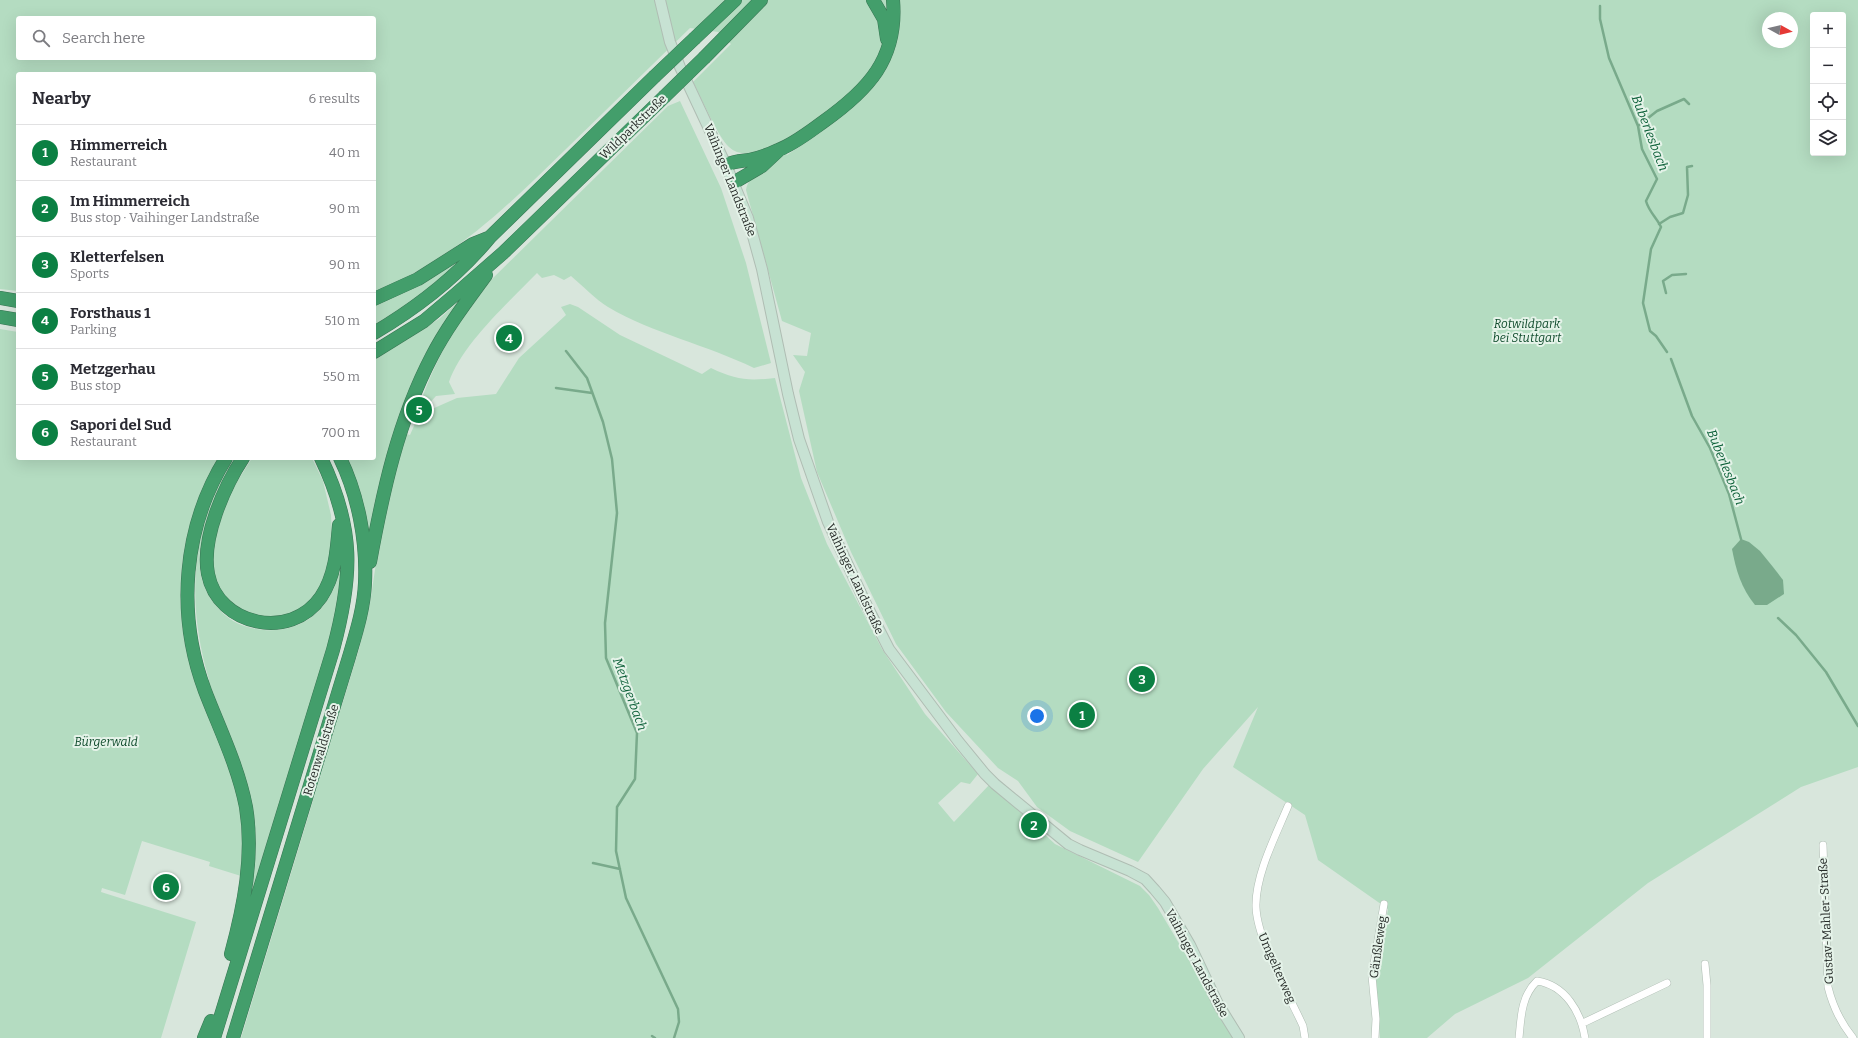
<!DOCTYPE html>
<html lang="en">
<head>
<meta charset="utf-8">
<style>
	body { margin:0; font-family:Bitter,serif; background:#f2f2f3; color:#2b2b33 }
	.controls { position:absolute; right:12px; top:12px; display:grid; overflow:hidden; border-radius:4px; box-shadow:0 4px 16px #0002 }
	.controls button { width:36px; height:36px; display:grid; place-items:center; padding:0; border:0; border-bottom:1px solid #e1e1e2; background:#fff; color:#2b2b33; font:20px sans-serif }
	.compass { position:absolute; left:1762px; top:12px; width:36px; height:36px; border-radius:50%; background:#fff; box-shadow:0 4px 16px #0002; rotate:98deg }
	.you { position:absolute; left:1037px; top:716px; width:14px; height:14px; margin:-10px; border:3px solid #fff; border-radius:50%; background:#1a73e8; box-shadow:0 0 0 6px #1a73e833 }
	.badge { display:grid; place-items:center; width:26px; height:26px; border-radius:50%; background:#0b8043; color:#fff; font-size:13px; font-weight:700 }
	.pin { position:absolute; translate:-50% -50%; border:2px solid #fff; box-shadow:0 1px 4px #0006 }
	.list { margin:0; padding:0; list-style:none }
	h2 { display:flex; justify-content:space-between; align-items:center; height:52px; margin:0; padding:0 16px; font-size:17px }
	h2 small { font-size:13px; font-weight:400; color:#7c7c81 }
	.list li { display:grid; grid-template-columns:26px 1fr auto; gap:12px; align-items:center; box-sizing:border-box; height:56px; padding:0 16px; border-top:1px solid #e1e1e2 }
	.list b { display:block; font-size:15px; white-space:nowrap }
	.list p { margin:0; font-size:13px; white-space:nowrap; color:#7c7c81 }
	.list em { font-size:13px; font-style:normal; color:#7c7c81 }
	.icon { flex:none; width:22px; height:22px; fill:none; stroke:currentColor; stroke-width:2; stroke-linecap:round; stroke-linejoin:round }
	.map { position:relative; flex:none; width:1858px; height:1038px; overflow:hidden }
	.search { position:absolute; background:#fff; box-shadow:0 4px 16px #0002; left:16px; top:16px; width:360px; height:44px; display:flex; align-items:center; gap:10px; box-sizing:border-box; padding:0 14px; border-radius:4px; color:#7c7c81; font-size:15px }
	.panel { position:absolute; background:#fff; box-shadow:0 4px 16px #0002; left:16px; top:72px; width:360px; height:388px; border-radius:4px }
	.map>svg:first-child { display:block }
</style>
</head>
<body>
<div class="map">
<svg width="1858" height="1038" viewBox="0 0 1858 1038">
	<rect width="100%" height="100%" fill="#d8e6dc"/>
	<path fill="#b4dcc1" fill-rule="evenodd" d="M0,0H1858V767L1801,787L1648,883L1528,978L1455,1014L1427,1038H1380L1376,978L1388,909L1318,860L1305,815L1233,767L1258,707L1203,769L1138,862L1070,831L1037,807L1018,781L998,768L946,712L896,644L851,552L817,472L799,391L805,372L793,355L807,356L811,333L782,321L746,190C748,173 773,162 786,153L787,155L821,132L812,123C792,135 750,167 729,147C718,137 701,97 693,82L731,44L718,32L690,28C648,69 607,109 565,150C507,206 451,263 374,291V74H18V291L0,289ZM1813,15H1843V153H1813ZM18,18H374V58H18ZM1768,18H1792V42H1768Z
		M680,101L721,188L746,263L771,363L754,368C707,345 654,334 608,307C595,299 583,286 571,276L564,280L554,275L542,278L537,273C508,303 462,344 449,382L455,394L436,396L426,407L424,413L419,412L423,402L421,401C437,357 458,319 489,282L668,106Z
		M458,260L461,261L419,296L374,326V304Z
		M460,300L438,337L369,540L346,458H374V359L439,319Z
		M570,304L578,307L620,335L702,374L711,368C736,380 748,381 775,378L801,478L827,544L882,649L925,714L978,774L970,784L961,782L938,803L954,822L990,784L1055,844L1140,886L1149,895L1158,908L1235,1038H241L359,649L370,603L386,497L393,469L407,434L410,435L418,417H425L431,413L432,409L457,398L496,394L519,358L566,315L561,307Z
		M0,329L18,332V458H218C179,525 170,603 193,676C203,708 219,738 230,769C243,804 243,840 241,876L209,866L210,862L142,841L125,895L102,888L101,892L196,922L161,1038H0Z
		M234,458H236C216,501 179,558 214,603C222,614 234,624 248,627C269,633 290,631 309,619C321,611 329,599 335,586C337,581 337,576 340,573L342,581L329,643L250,897L249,796L240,761L208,680H209C186,601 190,529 234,458Z
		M252,458H312L323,481L331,515L332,534L331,557L324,580L312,600L298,612L266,619L235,608L219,590L213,570V547L220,522L232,490Z"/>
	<path fill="#79aa8b" d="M1741,539L1749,542L1760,551L1773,567L1783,580L1784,594L1767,605H1755C1741,588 1736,570 1732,549Z"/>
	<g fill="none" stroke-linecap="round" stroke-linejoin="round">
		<path stroke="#79aa8b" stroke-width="2.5" d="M1600,6V19L1609,58L1638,126L1642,149L1657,179L1646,201C1649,212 1657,218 1661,227L1651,249L1643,303L1650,331L1656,336L1667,352
			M1638,126L1657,111L1684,99L1689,104
			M1659,224L1670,217L1683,213L1688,195L1687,167L1692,166
			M1666,293L1663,281L1672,275L1686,274
			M566,351L587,378L603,422L612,459L617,513L605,623L606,658L637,733L635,779L617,807L616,851L626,898L678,1009L679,1022L674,1038
			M1671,359L1692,416L1710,448L1729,494L1741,539
			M556,388L592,393
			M1778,618L1796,635L1826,672L1858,726
			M593,863L620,869
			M652,1036L655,1038"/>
		<g stroke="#afbdb3" stroke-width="8">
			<path id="street" d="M1288,806C1276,835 1255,875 1256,907C1257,940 1289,995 1303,1026L1305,1038
				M1823,845L1828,987C1833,1007 1840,1022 1853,1038
				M1705,964L1707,985V1038
				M1583,1023L1667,983
				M1375,1038L1376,1019L1372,976L1384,904
				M1519,1038C1521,1018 1521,996 1537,981C1565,985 1581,1012 1585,1038"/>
		</g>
		<g stroke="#afbdb3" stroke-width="12">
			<path id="secondary" d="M660,0L670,42L680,67L726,165L748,218L762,269L788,394L799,439L828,522L866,604L889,649L958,741L985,774L995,784L1068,844L1080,850L1130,871L1145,879L1155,890L1165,902L1190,945L1218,1004L1239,1038"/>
		</g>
		<g stroke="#397654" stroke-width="14">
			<path id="highway" d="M873,0L884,19L887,39
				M695,38L735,0
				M705,57L761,0
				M726,165C734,161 741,161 749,160C758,158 770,154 778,150C794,144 809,132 823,122C868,90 898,59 893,0
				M733,183L762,166L778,151
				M0,298L18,301
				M374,299L418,279L473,244L488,238
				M0,317L18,320
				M374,333C418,307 458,276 490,237L654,77
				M374,352L424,321L456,294L503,253L664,97
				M226,458C183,527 176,614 205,691C220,730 238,766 246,807C254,856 244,906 231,954
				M243,458C224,487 201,539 208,574C218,626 291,641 321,597C335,576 337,551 339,525
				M370,562C383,491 398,421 432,356C447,327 467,301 486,275
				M204,1038L211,1021
				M214,1038L333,650C353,576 355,529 321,458
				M233,1038L349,657C356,633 364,608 365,583C367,541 358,495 340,458"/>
		</g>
		<use href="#street" stroke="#fff" stroke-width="7"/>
		<use href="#secondary" stroke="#c7e2d3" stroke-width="10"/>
		<use href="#highway" stroke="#439e6b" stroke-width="13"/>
		<g stroke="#397654" stroke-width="14" stroke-linecap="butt">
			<path id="highway-bridge" d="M654,77L695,38
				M664,97L705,57"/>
		</g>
		<use href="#highway-bridge" stroke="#439e6b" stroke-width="13"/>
	</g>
	<g text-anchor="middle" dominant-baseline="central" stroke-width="4" stroke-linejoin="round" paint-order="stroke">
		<g font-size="12" fill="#262b28" stroke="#e5f3e9">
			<text transform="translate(633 127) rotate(-44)">Wildparkstraße</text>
			<text transform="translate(730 180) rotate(68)">Vaihinger Landstraße</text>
			<text transform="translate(855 579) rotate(65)">Vaihinger Landstraße</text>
			<text transform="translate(321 750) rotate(-73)">Rotenwaldstraße</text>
			<text transform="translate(1826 921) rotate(-93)">Gustav-Mahler-Straße</text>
			<text transform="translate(1378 947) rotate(-82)">Gänßleweg</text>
			<text transform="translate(1197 963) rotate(62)">Vaihinger Landstraße</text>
			<text transform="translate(1277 968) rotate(66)">Umgelterweg</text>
		</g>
		<g font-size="12" font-style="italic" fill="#0f4b2c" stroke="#e5f3e9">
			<text x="1527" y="324">Rotwildpark<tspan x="1527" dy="14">bei Stuttgart</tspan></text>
			<text x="106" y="742">Bürgerwald</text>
		</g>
		<g font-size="13" font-style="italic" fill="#0c6038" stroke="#e5f3e9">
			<text transform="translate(1650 133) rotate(69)">Buberlesbach</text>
			<text transform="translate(1726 467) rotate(68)">Buberlesbach</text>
			<text transform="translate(630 694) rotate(70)">Metzgerbach</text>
		</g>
	</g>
</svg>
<div class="controls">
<button>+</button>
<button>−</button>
<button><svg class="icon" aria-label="locate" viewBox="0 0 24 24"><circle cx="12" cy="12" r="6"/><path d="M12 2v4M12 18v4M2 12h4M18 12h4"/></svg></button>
<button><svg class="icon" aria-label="layers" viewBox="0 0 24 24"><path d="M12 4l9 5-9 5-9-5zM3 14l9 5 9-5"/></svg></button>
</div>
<svg class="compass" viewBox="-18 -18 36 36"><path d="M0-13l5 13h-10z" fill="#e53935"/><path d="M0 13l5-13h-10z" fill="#7c7c81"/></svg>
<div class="you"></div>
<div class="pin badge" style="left:1082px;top:715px">1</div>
<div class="pin badge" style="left:1034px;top:825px">2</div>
<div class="pin badge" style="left:1142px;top:679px">3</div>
<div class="pin badge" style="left:509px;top:338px">4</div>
<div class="pin badge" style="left:419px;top:410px">5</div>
<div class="pin badge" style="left:166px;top:887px">6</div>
<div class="search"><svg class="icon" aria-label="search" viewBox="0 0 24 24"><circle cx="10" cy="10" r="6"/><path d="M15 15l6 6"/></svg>Search here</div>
<section class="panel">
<h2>Nearby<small>6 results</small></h2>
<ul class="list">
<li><span class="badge">1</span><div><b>Himmerreich</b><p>Restaurant</p></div><em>40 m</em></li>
<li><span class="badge">2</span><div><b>Im Himmerreich</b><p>Bus stop · Vaihinger Landstraße</p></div><em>90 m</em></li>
<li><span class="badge">3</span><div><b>Kletterfelsen</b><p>Sports</p></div><em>90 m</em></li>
<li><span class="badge">4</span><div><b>Forsthaus 1</b><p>Parking</p></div><em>510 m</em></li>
<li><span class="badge">5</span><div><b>Metzgerhau</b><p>Bus stop</p></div><em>550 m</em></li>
<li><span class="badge">6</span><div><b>Sapori del Sud</b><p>Restaurant</p></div><em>700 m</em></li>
</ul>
</section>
</div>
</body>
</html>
